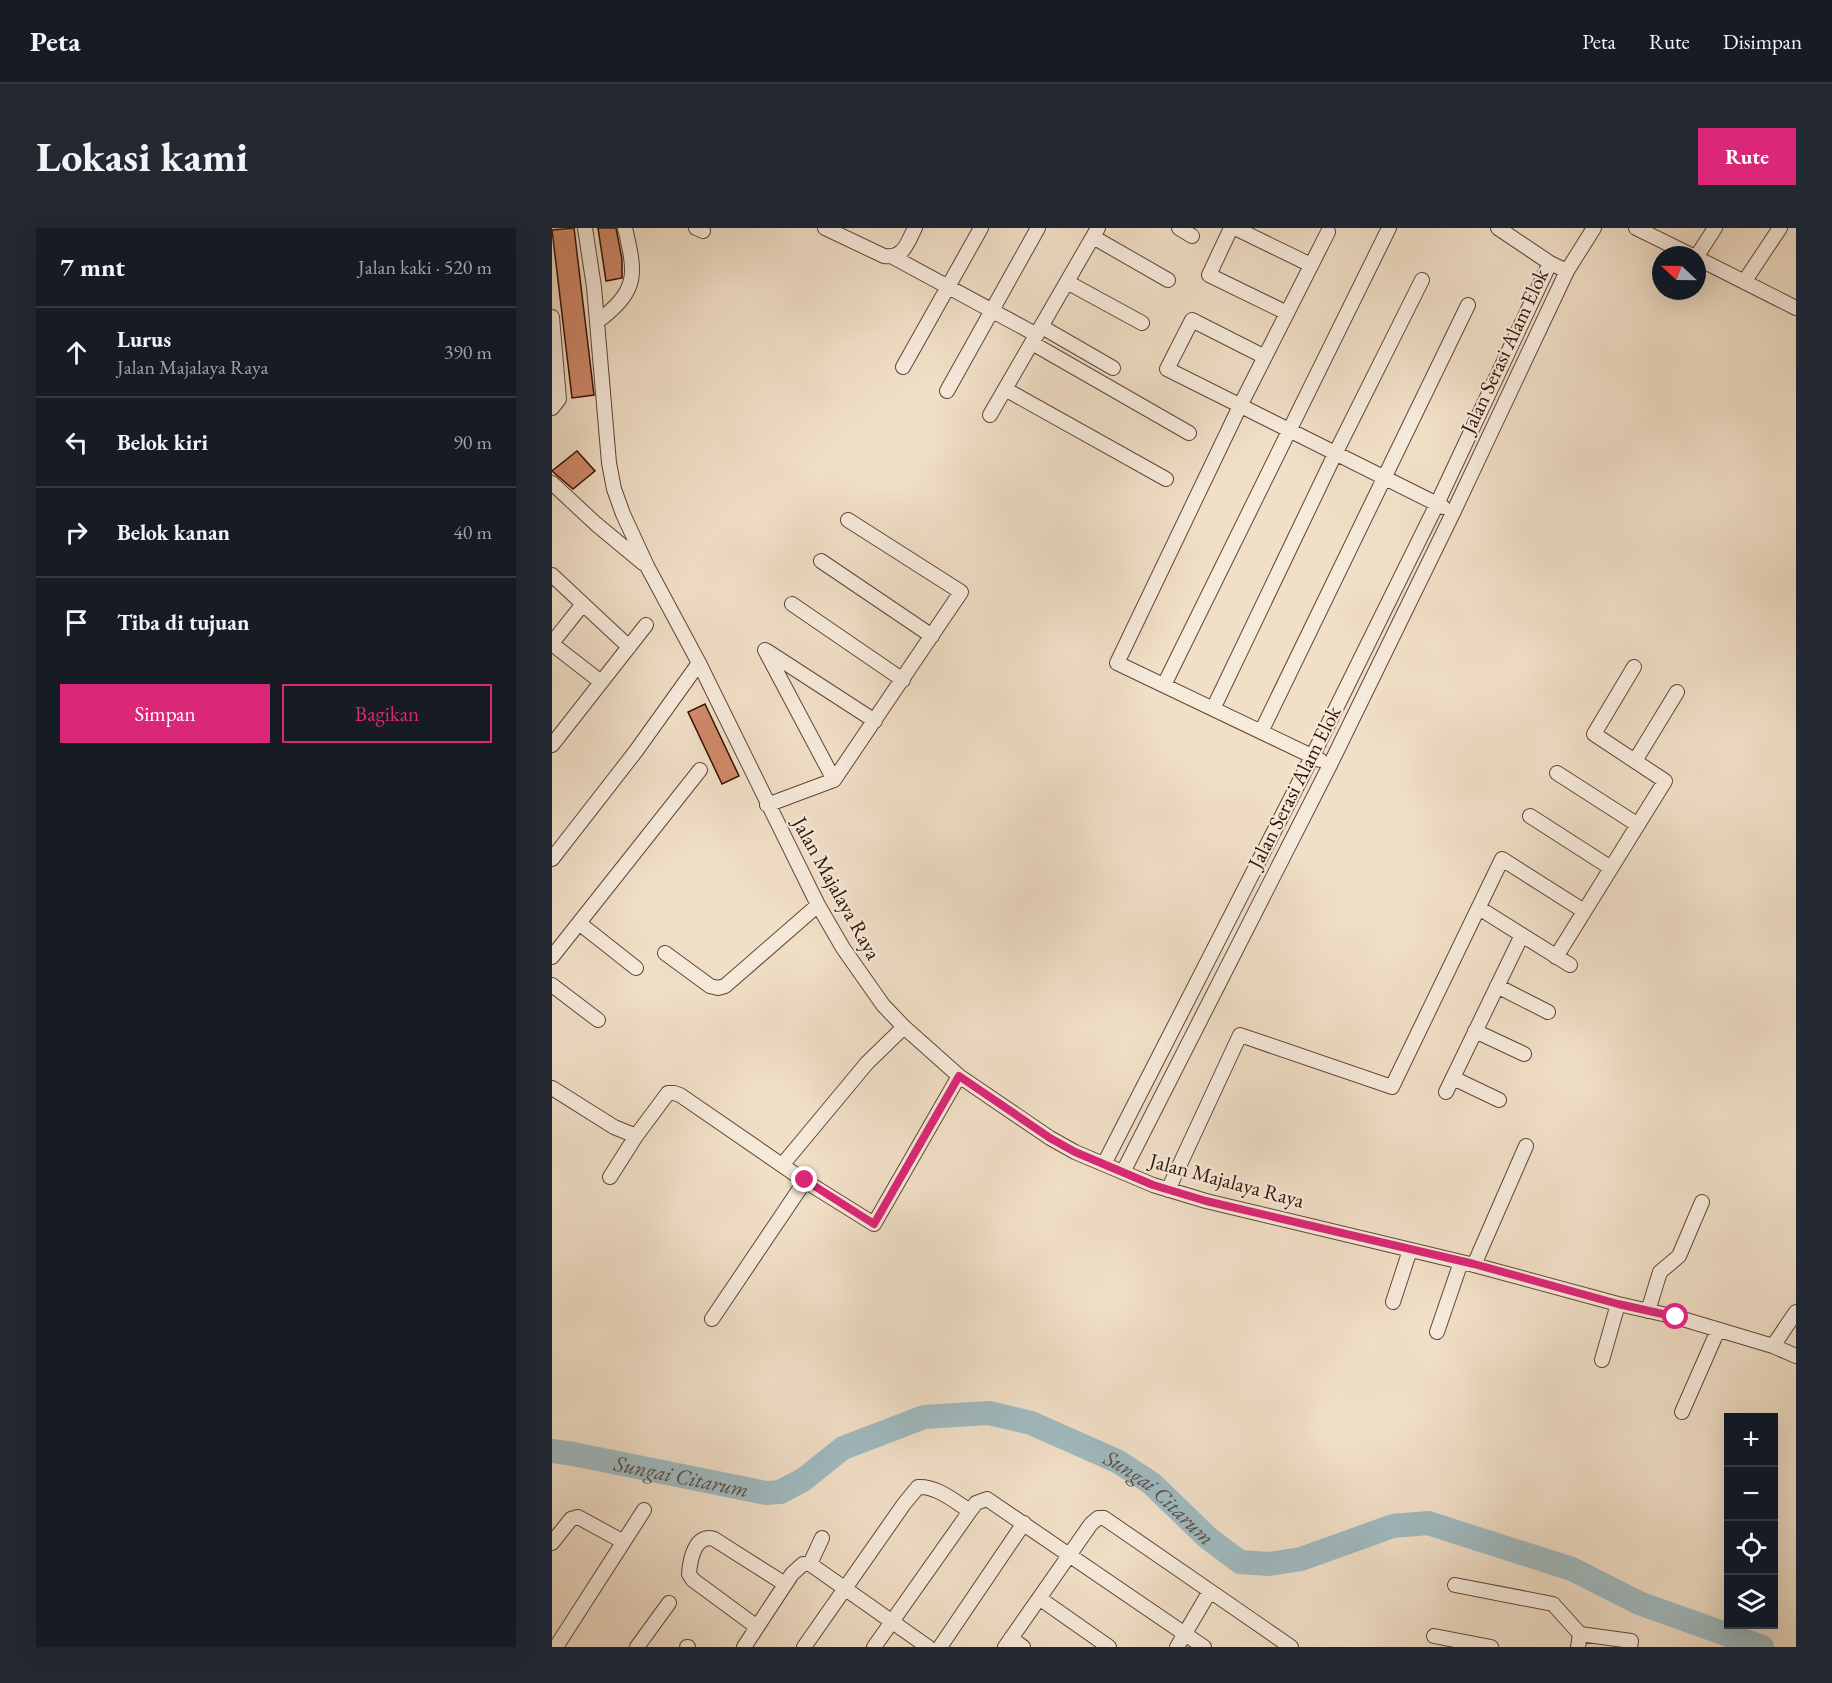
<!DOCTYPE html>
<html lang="id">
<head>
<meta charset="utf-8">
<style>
	body { margin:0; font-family:"EB Garamond",serif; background:#242831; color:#f1f3f6 }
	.controls { position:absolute; right:18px; bottom:18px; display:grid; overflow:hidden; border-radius:0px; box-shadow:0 6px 24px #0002 }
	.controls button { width:54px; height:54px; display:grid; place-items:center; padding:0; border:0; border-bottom:2px solid #363941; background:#171b24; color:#f1f3f6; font:30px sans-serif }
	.compass { position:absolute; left:1100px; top:18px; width:54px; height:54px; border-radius:50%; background:#171b24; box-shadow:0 6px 24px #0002; rotate:292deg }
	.stop { position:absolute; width:18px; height:18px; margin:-14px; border:4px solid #db2777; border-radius:50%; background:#fff }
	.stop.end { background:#db2777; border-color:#fff; box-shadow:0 2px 6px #0008 }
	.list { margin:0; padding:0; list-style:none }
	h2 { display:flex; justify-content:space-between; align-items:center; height:78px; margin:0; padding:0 24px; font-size:26px }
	h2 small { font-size:20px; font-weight:400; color:#9ea1a6 }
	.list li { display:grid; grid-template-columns:39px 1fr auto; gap:18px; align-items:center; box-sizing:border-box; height:90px; padding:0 24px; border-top:2px solid #363941 }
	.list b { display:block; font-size:22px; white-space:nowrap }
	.list p { margin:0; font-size:20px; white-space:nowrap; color:#9ea1a6 }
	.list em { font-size:20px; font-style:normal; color:#9ea1a6 }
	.actions { display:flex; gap:12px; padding:18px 24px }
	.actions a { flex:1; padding:14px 0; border:2px solid #db2777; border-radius:0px; text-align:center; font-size:21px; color:#db2777 }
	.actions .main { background:#db2777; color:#fff }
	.icon { flex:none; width:33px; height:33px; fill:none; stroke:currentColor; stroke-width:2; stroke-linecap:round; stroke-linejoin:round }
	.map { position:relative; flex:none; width:1244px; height:1419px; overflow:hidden; border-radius:0px }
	header { display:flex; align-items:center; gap:36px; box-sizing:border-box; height:84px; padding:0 30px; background:#171b24; border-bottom:2px solid #363941 }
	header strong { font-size:28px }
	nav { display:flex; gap:33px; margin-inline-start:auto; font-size:21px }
	.intro { display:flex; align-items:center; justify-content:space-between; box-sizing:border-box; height:144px; padding:0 36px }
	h1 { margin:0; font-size:42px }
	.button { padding:15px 27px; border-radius:0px; background:#db2777; color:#fff; font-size:21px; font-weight:700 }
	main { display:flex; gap:36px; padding:0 36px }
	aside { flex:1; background:#171b24; border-radius:0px; box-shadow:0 6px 24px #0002 }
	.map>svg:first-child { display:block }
</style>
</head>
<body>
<header>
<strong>Peta</strong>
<nav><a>Peta</a><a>Rute</a><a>Disimpan</a></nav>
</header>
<div class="intro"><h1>Lokasi kami</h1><a class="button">Rute</a></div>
<main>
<aside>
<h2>7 mnt<small>Jalan kaki · 520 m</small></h2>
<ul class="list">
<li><svg class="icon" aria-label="ahead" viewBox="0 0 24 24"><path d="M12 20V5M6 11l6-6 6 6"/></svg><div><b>Lurus</b><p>Jalan Majalaya Raya</p></div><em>390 m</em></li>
<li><svg class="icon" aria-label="left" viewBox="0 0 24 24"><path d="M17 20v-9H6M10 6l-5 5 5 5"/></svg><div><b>Belok kiri</b></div><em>90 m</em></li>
<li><svg class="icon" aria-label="right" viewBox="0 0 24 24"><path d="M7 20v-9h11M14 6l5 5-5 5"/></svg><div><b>Belok kanan</b></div><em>40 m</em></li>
<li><svg class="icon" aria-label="arrive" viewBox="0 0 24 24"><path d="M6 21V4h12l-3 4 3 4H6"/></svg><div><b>Tiba di tujuan</b></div></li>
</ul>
<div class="actions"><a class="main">Simpan</a><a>Bagikan</a></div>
</aside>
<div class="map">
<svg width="1244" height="1419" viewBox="0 0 1244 1419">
	<rect width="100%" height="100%" fill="#f1dfc7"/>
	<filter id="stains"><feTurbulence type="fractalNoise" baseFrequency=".00333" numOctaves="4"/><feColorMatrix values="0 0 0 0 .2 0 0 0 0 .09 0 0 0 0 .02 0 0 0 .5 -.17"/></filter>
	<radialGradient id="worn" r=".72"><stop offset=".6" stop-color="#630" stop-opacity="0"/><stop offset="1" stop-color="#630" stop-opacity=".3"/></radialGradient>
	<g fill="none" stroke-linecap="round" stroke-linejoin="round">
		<path stroke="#a0bac0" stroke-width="24" id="s1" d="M0,1223L21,1226L214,1265L228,1264L251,1252L291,1220L372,1189L437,1185L479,1195L565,1233L599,1255L656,1310L688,1334L718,1336L749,1331L841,1298L876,1295L1020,1341L1087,1375L1210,1419"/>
	</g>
	<path fill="#d1896a" stroke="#321205" stroke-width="1.5" d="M22,0L42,167L20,170L0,2Z
		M46,0H64L70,31V50L54,53Z
		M25,223L43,243L21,261L0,243Z
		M153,476L187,548L170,556L136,484Z"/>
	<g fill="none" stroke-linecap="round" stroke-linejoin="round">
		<g stroke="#624536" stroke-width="16">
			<path id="minor" d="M33,0L42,59L57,235L62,261L71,286L95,338L147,435L266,677L291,720L331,777L352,799L407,848L498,910L523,924L601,957L654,973L922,1037L1066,1076L1124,1089L1221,1118L1244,1128
				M144,0L151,3
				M273,0L332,28C352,31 355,15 363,0
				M627,0L640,8
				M679,0L657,47L735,85
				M683,0L759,37
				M946,0L998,35
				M1084,0L1139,27
				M541,9L616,52
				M1145,28L1163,0
				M341,29L485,107
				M1145,30L1244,80
				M1015,43L1042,0
				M515,54L590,95
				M1192,54L1228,0
				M0,89L7,171L0,180
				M45,94C87,62 84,47 73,0
				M490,99L561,140
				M480,115L637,205
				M713,129L640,92L615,141L891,279
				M351,139L429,0
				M453,161L614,251
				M395,163L486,0
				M438,187L546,0
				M0,255L44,296L91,335
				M269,333L380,408
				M0,347L77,419
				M240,376L351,452
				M0,415L31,376
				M0,416L49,454
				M213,422L282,552
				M215,423L323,493
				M612,457L837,0
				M661,481L783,226L870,52
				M709,504L916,77
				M0,517L94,397
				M768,532L565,435L688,178L776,4
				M1083,533L1125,464
				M1005,545L1086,597
				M215,577L282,552L409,364L296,292
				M978,588L1059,640
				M0,631L84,523L147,435
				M927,680L1018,737
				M27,695L84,740
				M113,725L158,758L166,760L173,758L266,677
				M0,729L148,542
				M1004,729L1113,553L1042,506L1082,439
				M0,757L46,792
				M945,758L996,784
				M923,803L972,826
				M901,850L947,872
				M0,860L62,899L84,908L116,865H122L128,867L253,953L322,996L407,848
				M894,864L970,707
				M231,936L315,835L352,799
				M552,936L760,529L885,276L998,35L1015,43L901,285L778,537L571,944
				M58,949L84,908
				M616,962L688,807L840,859L950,631L1032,683
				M922,1037L974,918
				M841,1074L858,1022
				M1096,1083L1108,1044L1127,1028L1150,974
				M160,1091L253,953
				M885,1104L909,1034
				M1221,1118L1244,1084
				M1050,1132L1066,1076
				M1130,1184L1166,1102
				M0,1315L19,1291L26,1289L70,1313
				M258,1336L270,1310
				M903,1357L1001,1376L1028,1406L1026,1419
				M658,1363L739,1419
				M487,1370L557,1419
				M205,1399L141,1352L137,1346C138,1332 143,1305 162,1311L233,1356
				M1028,1406L1079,1413L1078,1419
				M882,1408L939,1419
				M459,1410L471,1419
				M4,1419L92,1282
				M85,1419L117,1375
				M135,1419H136
				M192,1419L240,1346L251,1336H258L376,1419
				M252,1419L352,1276L366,1259C385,1258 402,1273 418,1283
				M322,1419L418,1283L424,1275L435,1271L652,1419
				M388,1419L472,1295
				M453,1419L539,1296L546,1290H552L658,1363L625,1419"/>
		</g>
		<use href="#minor" stroke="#f6eadb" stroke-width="14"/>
	</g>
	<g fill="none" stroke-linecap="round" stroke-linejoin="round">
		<path stroke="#db2777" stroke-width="8" d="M253,952L322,996L407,848L498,910L523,924L601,957L654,973L922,1036L1066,1076L1124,1089"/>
	</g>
	<g text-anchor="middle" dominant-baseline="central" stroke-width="4.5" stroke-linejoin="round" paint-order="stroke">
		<g font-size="21" fill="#321205" stroke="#f6eadb">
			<text transform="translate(952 123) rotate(-65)">Jalan Serasi Alam Elok</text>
			<text transform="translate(742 559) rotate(-63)">Jalan Serasi Alam Elok</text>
			<text transform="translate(285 660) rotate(61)">Jalan Majalaya Raya</text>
			<text transform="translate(675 952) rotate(15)">Jalan Majalaya Raya</text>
		</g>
		<g font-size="22" font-style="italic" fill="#584d46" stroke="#f6eadb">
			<text stroke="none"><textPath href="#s1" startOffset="132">Sungai Citarum</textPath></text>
			<text stroke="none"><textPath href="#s1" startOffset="654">Sungai Citarum</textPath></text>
		</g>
	</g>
	<rect width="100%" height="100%" filter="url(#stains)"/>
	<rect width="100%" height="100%" fill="url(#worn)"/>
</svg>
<div class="controls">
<button>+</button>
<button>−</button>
<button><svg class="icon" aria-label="locate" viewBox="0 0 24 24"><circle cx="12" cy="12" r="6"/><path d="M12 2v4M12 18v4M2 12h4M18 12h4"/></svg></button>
<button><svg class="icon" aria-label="layers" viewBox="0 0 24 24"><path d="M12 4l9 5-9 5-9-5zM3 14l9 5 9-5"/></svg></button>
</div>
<svg class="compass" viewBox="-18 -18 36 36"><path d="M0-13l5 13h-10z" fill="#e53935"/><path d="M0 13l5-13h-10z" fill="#9ea1a6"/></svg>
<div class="stop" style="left:1124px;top:1089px"></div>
<div class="stop end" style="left:253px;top:952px"></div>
</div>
</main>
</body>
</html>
